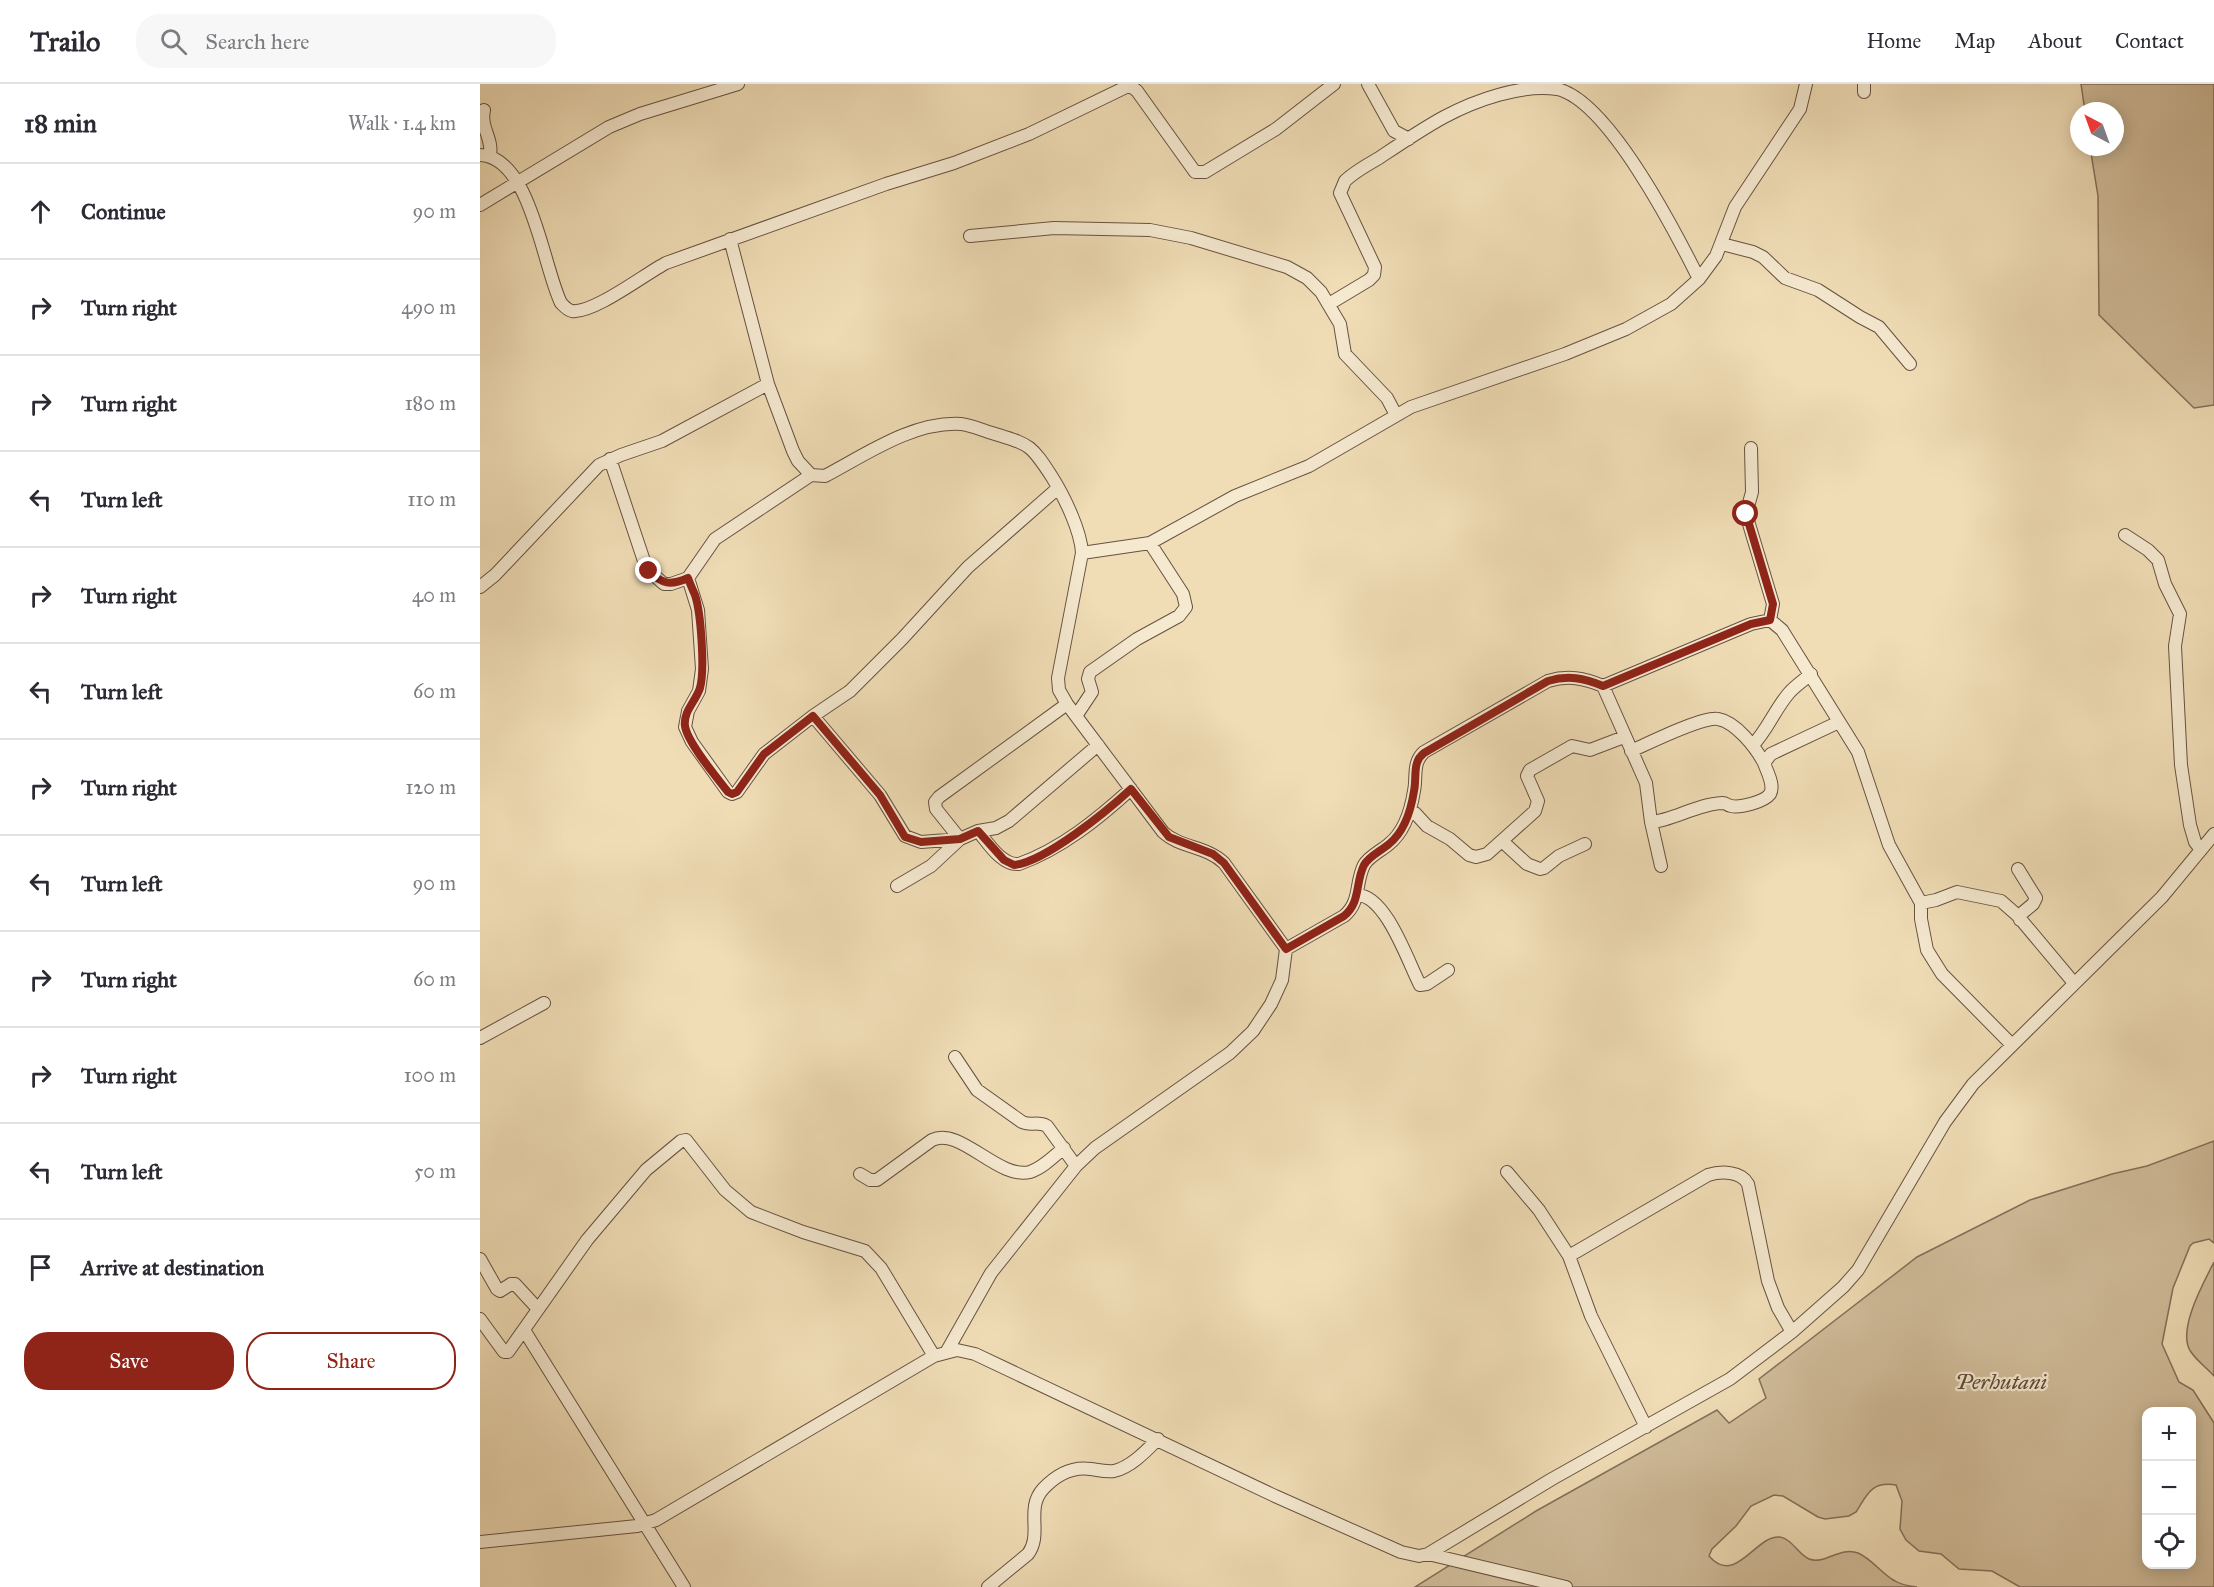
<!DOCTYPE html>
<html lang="en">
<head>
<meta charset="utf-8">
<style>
	body { margin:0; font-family:"IM FELL Great Primer",serif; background:#f7f7f7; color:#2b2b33 }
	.controls { position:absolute; right:18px; bottom:18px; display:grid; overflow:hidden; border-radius:12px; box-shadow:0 3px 15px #0003 }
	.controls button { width:54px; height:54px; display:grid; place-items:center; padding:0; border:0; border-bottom:2px solid #e1e1e2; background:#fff; color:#2b2b33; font:30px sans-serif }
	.compass { position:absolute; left:1590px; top:18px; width:54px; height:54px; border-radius:50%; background:#fff; box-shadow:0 3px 15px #0003; rotate:319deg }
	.stop { position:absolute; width:18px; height:18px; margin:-14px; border:4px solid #8f2418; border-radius:50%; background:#fff }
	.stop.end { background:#8f2418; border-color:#fff; box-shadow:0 2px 6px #0008 }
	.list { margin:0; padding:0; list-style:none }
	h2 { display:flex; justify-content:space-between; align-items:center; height:78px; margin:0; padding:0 24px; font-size:26px }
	h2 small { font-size:20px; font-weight:400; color:#7c7c81 }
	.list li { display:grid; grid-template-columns:39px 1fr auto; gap:18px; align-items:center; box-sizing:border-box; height:96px; padding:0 24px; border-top:2px solid #e1e1e2 }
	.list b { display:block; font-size:22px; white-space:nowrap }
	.list em { font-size:20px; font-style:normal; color:#7c7c81 }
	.actions { display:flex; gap:12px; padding:18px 24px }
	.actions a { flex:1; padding:14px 0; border:2px solid #8f2418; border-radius:24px; text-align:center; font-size:21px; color:#8f2418 }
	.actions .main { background:#8f2418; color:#fff }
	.icon { flex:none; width:33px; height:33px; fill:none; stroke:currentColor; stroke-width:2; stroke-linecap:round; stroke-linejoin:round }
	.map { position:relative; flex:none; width:1734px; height:1503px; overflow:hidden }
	header { display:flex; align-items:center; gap:36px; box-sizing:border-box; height:84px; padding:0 30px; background:#fff; border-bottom:2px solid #e1e1e2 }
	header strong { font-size:28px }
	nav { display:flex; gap:33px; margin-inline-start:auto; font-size:21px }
	.search { width:420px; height:54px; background:#f7f7f7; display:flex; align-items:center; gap:15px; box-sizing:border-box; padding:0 21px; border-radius:24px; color:#7c7c81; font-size:22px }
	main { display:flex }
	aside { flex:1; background:#fff }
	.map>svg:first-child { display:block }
</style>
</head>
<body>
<header>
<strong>Trailo</strong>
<div class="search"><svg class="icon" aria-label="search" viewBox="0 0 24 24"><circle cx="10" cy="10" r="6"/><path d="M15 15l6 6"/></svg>Search here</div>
<nav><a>Home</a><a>Map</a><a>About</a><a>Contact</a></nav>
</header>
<main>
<aside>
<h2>18 min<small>Walk · 1.4 km</small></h2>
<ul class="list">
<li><svg class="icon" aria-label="ahead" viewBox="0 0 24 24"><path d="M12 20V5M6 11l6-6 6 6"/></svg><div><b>Continue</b></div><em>90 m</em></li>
<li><svg class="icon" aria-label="right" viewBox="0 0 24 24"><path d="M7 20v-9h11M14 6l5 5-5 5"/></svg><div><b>Turn right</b></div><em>490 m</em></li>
<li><svg class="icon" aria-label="right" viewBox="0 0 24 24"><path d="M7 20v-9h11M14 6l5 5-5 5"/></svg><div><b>Turn right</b></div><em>180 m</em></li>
<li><svg class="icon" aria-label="left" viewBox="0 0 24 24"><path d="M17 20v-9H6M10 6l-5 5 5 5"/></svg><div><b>Turn left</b></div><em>110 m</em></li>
<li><svg class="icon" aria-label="right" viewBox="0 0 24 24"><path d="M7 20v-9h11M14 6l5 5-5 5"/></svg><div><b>Turn right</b></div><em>40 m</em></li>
<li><svg class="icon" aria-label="left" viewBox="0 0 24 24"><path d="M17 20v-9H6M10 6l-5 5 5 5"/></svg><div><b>Turn left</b></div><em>60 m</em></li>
<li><svg class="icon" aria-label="right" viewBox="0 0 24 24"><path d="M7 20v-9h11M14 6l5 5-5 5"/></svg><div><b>Turn right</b></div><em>120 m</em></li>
<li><svg class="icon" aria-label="left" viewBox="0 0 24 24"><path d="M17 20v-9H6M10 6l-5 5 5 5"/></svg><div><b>Turn left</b></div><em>90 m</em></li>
<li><svg class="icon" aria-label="right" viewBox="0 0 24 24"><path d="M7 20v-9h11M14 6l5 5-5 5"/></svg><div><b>Turn right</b></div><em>60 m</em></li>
<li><svg class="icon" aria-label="right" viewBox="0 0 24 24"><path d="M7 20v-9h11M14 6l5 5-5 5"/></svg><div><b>Turn right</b></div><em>100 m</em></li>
<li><svg class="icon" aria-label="left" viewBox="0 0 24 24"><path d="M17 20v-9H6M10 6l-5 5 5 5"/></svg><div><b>Turn left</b></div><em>50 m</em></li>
<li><svg class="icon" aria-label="arrive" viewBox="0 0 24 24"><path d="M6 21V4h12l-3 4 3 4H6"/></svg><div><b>Arrive at destination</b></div></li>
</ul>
<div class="actions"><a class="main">Save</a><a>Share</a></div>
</aside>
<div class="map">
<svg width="1734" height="1503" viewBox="0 0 1734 1503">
	<rect width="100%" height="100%" fill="#f0ddb6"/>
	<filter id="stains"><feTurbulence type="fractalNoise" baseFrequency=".00333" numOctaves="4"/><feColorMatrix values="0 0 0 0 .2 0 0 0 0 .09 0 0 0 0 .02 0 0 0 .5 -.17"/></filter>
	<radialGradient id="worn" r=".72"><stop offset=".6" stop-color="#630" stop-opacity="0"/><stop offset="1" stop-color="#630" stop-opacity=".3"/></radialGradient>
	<path fill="#d1bd9b" stroke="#84705a" stroke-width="1.5" fill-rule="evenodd" d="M1601,0H1734V321L1714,324L1619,231L1618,112L1610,63H1635V27H1605Z
		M1734,1057V1159L1729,1155L1713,1159L1710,1162L1693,1204L1682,1260L1699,1298L1713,1306L1734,1339V1503H1540L1512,1487L1479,1485L1461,1470L1439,1467L1426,1456L1420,1445L1422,1417L1416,1401C1391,1397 1387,1411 1376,1428L1369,1432L1345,1435L1338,1433L1303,1412L1294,1411L1271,1422L1256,1442L1232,1465L1229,1472C1256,1503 1276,1450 1300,1453C1312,1455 1318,1470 1329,1475C1345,1481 1360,1462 1378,1469C1392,1475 1402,1490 1415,1497C1421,1501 1429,1502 1437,1503H935L1056,1427L1237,1326L1249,1339L1286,1314L1279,1295L1437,1173L1550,1116L1632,1090L1667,1082ZM1666,1328H1712V1480H1666Z
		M1734,1178V1292C1727,1284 1717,1277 1711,1268C1696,1247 1724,1198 1734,1178Z"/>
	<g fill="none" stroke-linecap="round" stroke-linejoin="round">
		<g stroke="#665241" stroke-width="14">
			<path id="minor" d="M888,0L914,47L929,55
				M1384,8V0
				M4,26C0,44 13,54 10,71
				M0,71C51,73 63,183 81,219C84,222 87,226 92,227C113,230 165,190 186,179L406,100L474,79L549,50L646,3H652L657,7L715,88H725L796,45L854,0
				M0,121L129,43L160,30L258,0
				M490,152L574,144L670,146L711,154L807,183L827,194L841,208L860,240L865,270L907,314L916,331
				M250,155L288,300L313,367L318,377L331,391L345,392C385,371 433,337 481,340C491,341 502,346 512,349C550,361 550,359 572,393C584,412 601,447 602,469
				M1242,160L1273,168L1283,173L1305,194L1338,206L1380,233L1399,243L1430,280
				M849,220L889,196L894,191L895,183L860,109L865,97C874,88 887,81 899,74C920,60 942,45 964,33C996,16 1041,0 1077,5C1128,16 1196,149 1219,195
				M1271,364L1272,408L1266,430L1293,520L1290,536
				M130,375L165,480L169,487L184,500H191L208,494L235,455L331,391
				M1645,451L1668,466L1678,476L1685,500L1700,530L1695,562L1701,681L1710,741L1715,758L1721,766
				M208,494L218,526L222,585L219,607L208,627L205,643L212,658L248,708L252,710L257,708L284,670L333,632L370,607L422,555L488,483L578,404
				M0,503L15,491L119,381L141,371L182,357L288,300
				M1123,602L1166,699L1171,738L1181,782
				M333,632L400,711L425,752L441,758L480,755
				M596,632L612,608L608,595L610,588L657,555L699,532L706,523L703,510L670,459
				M1273,661C1288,645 1295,625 1309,609C1315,602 1324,596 1331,590
				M1151,667C1167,660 1223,632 1238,635C1256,638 1276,664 1284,679
				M929,728L935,729L947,742L970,755L989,771L996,773L1007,770L1055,727L1058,717L1047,692L1050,686L1092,662L1110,666L1144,653
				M1171,738C1192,737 1217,720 1242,719C1247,719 1246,721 1251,722C1260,724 1284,718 1290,710C1295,701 1287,688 1284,679L1291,670L1359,638
				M498,747C508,759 522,782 539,780C581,765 618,735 651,705
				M480,755L456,725L455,718L459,713L587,620
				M1022,757L1047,780L1060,785L1064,784L1079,772L1105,760
				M1538,785L1556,814L1553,820L1541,830L1540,836
				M417,802L451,782L480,755L498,747L516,744L529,737L618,661
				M877,811C906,811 928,878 940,901L947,900L968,886
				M1441,819L1456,816L1477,808L1521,817L1537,831L1594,899
				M806,865L864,832C881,818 875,799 884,781C889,772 901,767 909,760C924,748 931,726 934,707C937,693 932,679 944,668L1068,597C1088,591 1104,594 1123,602L1271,540L1290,536L1302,546L1378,668L1409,761L1441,819V835L1447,866L1462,890L1532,961
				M0,954L64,919
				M475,973L497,1006L542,1038C550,1042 558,1037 567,1042L596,1082
				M1027,1088L1059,1126L1089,1172L1111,1232L1166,1343
				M380,1090L390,1096H397L452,1056C480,1042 518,1096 550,1088C563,1084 574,1072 584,1064
				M1089,1172L1228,1091C1241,1087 1261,1087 1268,1100L1288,1197L1298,1224L1312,1248
				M0,1175L17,1205L20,1207L31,1200H35L58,1225
				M0,1235L24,1268H28L107,1156L166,1086L201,1057L206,1056L245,1106L271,1128L323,1148L385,1167L401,1184L454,1272
				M44,1246L204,1503
				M467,1267L511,1189L596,1082L615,1064L750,969L773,947L791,920L802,896L806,865L744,779C727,762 700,764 683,748L587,620L579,606L578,594L602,469L670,459L755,412L829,382L931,323L1085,270L1146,245L1191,220L1219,195L1236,172L1255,123L1320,25L1326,0
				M0,1458L157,1442L176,1436L454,1272L477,1266L495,1270L795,1412L921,1468L939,1472L948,1470L1072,1395L1250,1295L1312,1248L1363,1203L1378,1186L1465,1038L1493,1000L1682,813L1734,750
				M948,1470L1086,1503
				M508,1503L548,1470C563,1450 545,1425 563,1405C576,1391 591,1382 611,1385C618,1386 626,1388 634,1387C651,1383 666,1367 678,1355"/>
		</g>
		<use href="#minor" stroke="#f5e9d0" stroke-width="12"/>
	</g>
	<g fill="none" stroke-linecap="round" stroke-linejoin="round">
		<path stroke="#8f2418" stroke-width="8" d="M169,487C182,500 190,502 208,494C210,500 213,506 215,511C221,529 225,586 220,604C216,617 203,627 205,642C207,658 237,694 248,708L252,710L257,708L284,670L333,632L400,711L425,753L441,758L480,755L498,747L524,776L534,781C565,778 627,727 651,705L689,753L733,770L744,779L806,865L864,832C881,818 875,799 884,781C889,772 901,767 909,760C924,748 931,726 934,707C937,693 932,678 944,669L1068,597C1088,591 1104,594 1123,602L1271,540L1290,536L1293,520L1266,430"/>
	</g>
	<g text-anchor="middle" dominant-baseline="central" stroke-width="4.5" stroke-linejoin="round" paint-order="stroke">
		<g font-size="22" font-style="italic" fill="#5e4a3a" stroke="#f5e9d0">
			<text x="1521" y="1297">Perhutani</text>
		</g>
	</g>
	<rect width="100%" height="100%" filter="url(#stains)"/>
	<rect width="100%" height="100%" fill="url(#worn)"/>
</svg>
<div class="controls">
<button>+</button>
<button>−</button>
<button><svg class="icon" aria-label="locate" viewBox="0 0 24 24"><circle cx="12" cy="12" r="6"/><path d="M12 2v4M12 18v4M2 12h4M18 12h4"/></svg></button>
</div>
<svg class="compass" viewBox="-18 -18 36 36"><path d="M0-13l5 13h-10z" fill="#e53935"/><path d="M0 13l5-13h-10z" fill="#7c7c81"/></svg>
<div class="stop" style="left:1266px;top:430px"></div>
<div class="stop end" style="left:169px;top:487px"></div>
</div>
</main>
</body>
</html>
